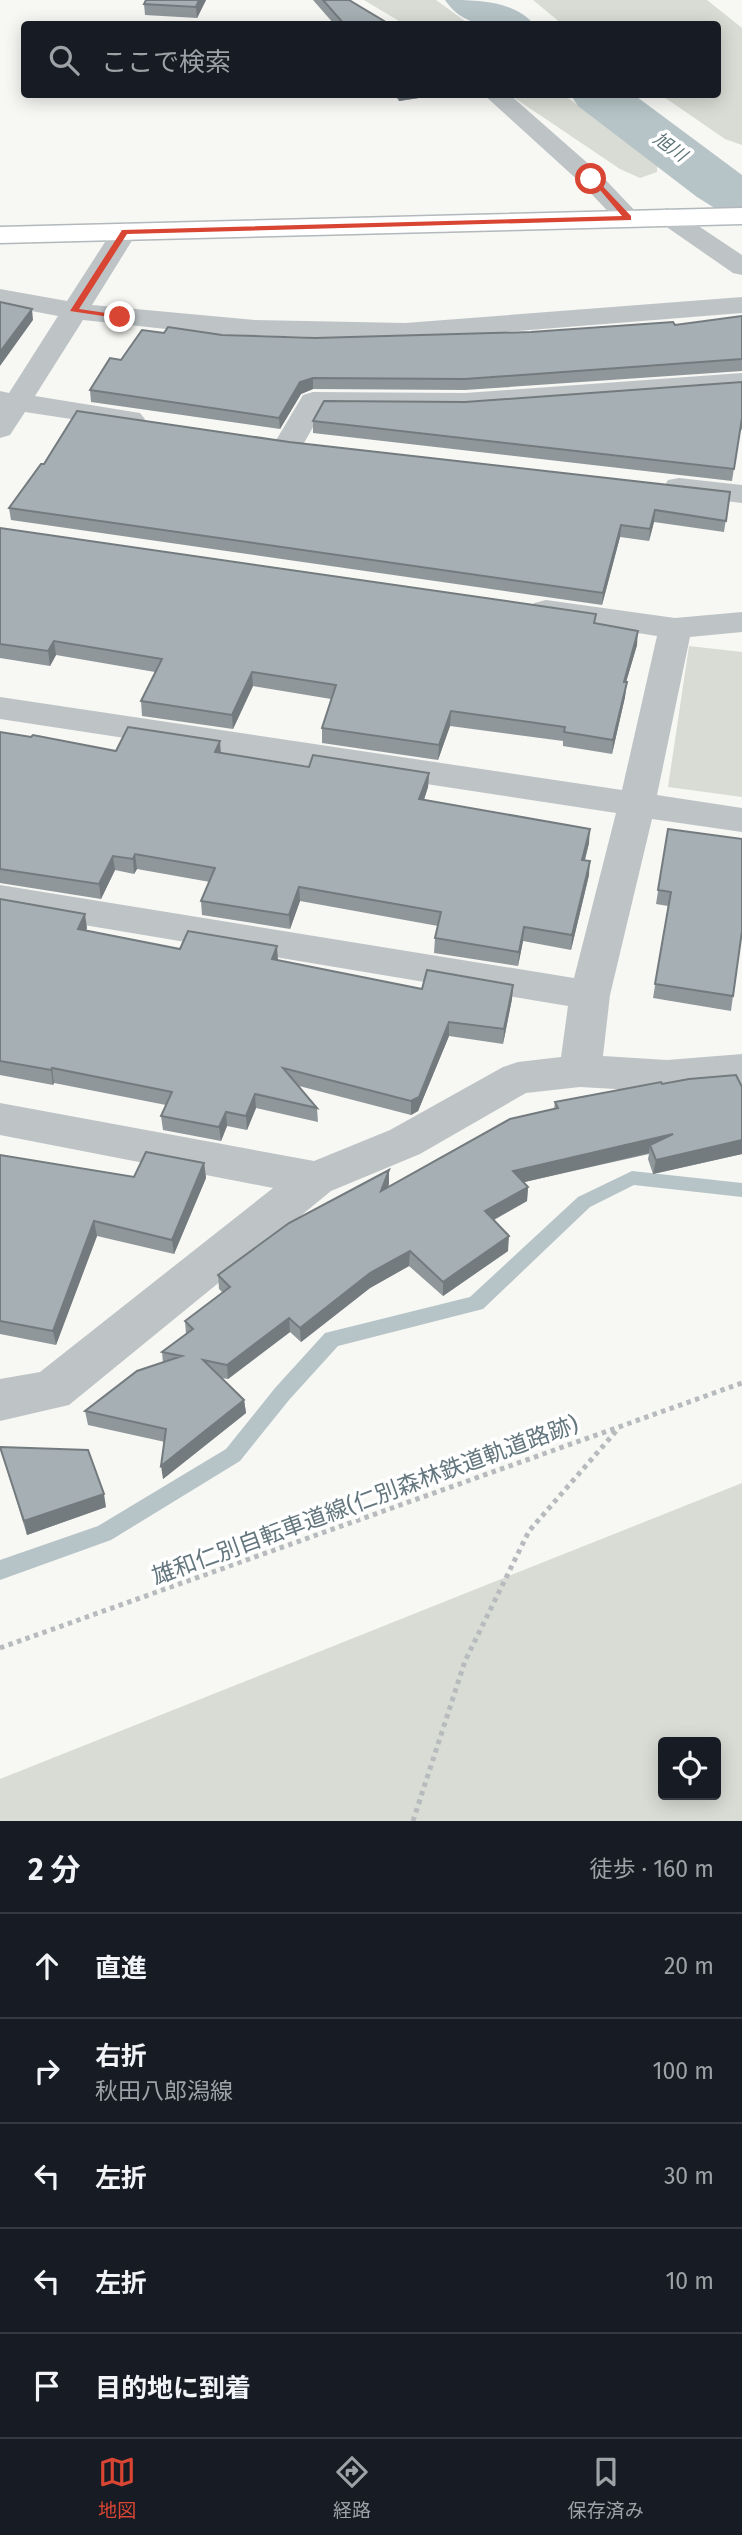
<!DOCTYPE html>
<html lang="ja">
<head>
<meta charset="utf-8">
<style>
	body { margin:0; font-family:"Fira Sans","Noto Sans JP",sans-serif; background:#242831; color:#f1f3f6 }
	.controls { position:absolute; right:21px; bottom:21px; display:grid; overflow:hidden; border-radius:7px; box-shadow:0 4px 18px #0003 }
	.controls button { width:63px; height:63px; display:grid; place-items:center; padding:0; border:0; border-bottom:2px solid #363941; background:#171b24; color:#f1f3f6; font:35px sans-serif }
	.stop { position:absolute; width:21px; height:21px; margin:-16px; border:5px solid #d94533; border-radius:50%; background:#fff }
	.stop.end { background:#d94533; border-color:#fff; box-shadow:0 2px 7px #0008 }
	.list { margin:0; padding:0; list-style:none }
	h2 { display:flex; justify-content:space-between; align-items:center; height:91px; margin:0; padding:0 28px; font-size:30px }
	h2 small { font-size:23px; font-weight:400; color:#9ea1a6 }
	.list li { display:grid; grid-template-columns:46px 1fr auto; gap:21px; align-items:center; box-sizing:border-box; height:105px; padding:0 28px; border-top:2px solid #363941 }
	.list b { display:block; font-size:26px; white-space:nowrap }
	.list p { margin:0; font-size:23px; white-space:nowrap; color:#9ea1a6 }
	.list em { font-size:23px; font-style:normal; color:#9ea1a6 }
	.icon { flex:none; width:38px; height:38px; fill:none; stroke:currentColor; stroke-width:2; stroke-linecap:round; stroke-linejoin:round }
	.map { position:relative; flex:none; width:742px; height:1821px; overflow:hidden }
	.search { position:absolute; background:#171b24; box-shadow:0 4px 18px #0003; left:21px; right:21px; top:21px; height:77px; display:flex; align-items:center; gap:18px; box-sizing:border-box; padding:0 24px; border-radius:7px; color:#9ea1a6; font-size:26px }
	.sheet { height:616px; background:#171b24 }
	nav { display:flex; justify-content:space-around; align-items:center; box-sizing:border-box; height:98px; border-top:2px solid #363941; background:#171b24; font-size:19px; color:#9ea1a6 }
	nav a { display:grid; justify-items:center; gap:4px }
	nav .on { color:#d94533 }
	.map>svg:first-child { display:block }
</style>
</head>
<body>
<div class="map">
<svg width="742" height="1821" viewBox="0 0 742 1821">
	<rect width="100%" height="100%" fill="#f7f7f4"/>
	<path fill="#d8dcd4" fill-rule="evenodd" d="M364,0H436L469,24H404Z
		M533,0H707L742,28V145L725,139L661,95L718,94V24H562Z
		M510,95H564L657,164V172L640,178L620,169Z
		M689,646L742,652V797L668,787Z
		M742,1483V1821H0V1779ZM663,1742H716V1795H663Z"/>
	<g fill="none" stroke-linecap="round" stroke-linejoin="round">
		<path fill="#b6c4c7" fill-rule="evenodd" d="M632,1171L742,1183V1197L634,1185L590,1207L483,1309L338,1346L289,1400L240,1461L111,1540L0,1580V1560L98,1526L226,1449L275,1388L325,1333L470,1297L578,1197Z"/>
		<path fill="#b6c4c7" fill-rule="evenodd" d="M445,0C478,0 512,0 534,24C500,27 466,31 445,0Z
			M570,94H633L742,175V218L721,212L697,197L578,106Z"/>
		<g stroke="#b2b8bb" stroke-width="3">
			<path id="major" d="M742,208V224L0,243V227Z"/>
		</g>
		<path stroke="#b7bbbd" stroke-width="5" stroke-dasharray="4.5 4.5" stroke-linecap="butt" d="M0,1648L742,1383
			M413,1821L465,1661L529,1531L617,1430"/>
		<path fill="#bec4c6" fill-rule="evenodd" d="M483,94H509L600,174L637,213L641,218L637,223L628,226L619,223L582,184Z
			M667,208L676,211L742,255V275L733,273L658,221L654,216L658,211Z
			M125,223L134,225L138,231L92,305L255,320L405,323L742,297V313L405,340L212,334L83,320L35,396L140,413L145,419L140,425L130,428L25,412L10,435L0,438V391L9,393L58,316L0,305V289L67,301L116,225Z
			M742,373V391L465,411L323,410L301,448L290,451L279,448L275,442L303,395L313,392L465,393Z
			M679,478L742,485V503L668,494L664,487L668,480Z
			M546,600L675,618L742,612V632L690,637L657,795L742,808V832L652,819L610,995L603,1056L667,1060L742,1054V1086L667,1092L580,1087L526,1093L420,1154L331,1191L69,1405L0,1421V1379L40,1372L273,1188L0,1135V1103L314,1161L390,1130L503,1067L518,1062L561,1057L568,1006L0,911V885L574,978L616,813L0,719V697L622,790L657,636L534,617L530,610L534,603Z"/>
		<use href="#major" fill="#fff" fill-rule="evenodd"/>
	</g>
	<path fill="#8f979b" d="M206,0L197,18L145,15L144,4Z
		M313,0H349L389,24H334Z
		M394,94H445L399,101Z
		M742,316V371L465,390L313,389L301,394L280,429L91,402L90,390L121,360L164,333L315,338L531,332L675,325Z
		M742,382V430L740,429L732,481L313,433V421L465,402Z
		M289,442L730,492L724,532L654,522L649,541L620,537L602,605L11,520L9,508L44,464Z
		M0,528L596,624L637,645L626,682L625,697L612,754L563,746V741L450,726L438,760L322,743V728L331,699L253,686L233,729L142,716L141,701L155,672L56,655L50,666L0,658Z
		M0,732L116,751L221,753L309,767L429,773L428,787L424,800L589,843L585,860L589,875L571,950L523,941L518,966L434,953L435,938L438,926L300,901L290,929L202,915L201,901L210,882L137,869L134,874L115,870L101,899L0,883Z
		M668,829L733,996L731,1011L653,998L668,906L656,904Z
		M0,899L87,928L86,930L180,949L278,960L422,989L513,985L512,999L503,1044L449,1036L418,1111L411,1115L299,1086L317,1108L318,1122L256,1108L247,1130L227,1126L221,1141L163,1130L161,1116L166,1105L54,1083L53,1085L0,1075Z
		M662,1084L742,1087V1154L653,1174L648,1159L649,1154L524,1182L528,1187L527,1201L494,1220L508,1251L443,1296L409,1266L370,1288L301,1342L290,1332L228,1379L221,1378L244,1400L246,1413L163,1479L165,1442L88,1425L85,1411L163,1363L162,1352L186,1334L185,1321L223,1293L219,1289L218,1275L389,1184L388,1187L554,1109L555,1102Z
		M0,1155L134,1177L204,1163L206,1178L174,1254L97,1236L56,1345L0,1334Z
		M0,1447L106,1507L27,1535Z"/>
	<path fill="#747b7e" d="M199,0H206L197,18L196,7Z
		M400,94H445L399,101Z
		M32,309L33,320L0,366V352Z
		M313,378V389L301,394L280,429L279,418L300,382Z
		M655,510L654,522L649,541L650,529Z
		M621,525L620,537L602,605L603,593Z
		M638,631L637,645L622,696L624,682Z
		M54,641L56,655L50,666L48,651Z
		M252,672L253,686L233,729L232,715Z
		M627,682L625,697L612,754L613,740Z
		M451,711L450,726L438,760L439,745Z
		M220,741L221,755L215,752Z
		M429,773L428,787L419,814V799Z
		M590,829L589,843L581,874L582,860Z
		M135,854L137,869L134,874L133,859Z
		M113,856L115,870L101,899L99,884Z
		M590,861L589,875L571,950L572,935Z
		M299,887L300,901L290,929L289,915Z
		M85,914L87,928L80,943L78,929Z
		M524,927L523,941L518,966L519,952Z
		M277,946L278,960L272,959Z
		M513,985L512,999L503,1044L504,1029Z
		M449,1022V1036L418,1111L411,1115V1101Z
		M52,1068L54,1083L53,1085L51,1070Z
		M255,1094L256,1108L247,1130L246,1116Z
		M226,1112L227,1126L221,1141L219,1127Z
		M673,1134L650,1145L649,1153L512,1185L513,1171Z
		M742,1140V1154L653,1174L656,1160Z
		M204,1163L206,1178L174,1254L172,1240Z
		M389,1170V1184L380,1205L381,1191Z
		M528,1187L527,1201L484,1225L485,1211Z
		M94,1221L97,1236L56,1345L53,1331Z
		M509,1236L508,1251L443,1296V1282Z
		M410,1251L409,1266L370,1288L301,1342L300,1328L370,1273Z
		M289,1318L290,1332L228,1379L227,1365Z
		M244,1400L246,1413L163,1479L161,1466Z
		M104,1494L106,1507L27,1535L24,1521Z"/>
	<path fill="#a6b0b4" stroke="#747b7e" stroke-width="2" d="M146,0H199L196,7L144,4Z
		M323,0H349L389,24H344Z
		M0,302L32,309L0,352Z
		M742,316V359L465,379L313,378L300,382L279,418L90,390L110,358L121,360L142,330L164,333L168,327L222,335L315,338L531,332L673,322L675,325Z
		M742,382V418L734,469L313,421L324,401L465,402Z
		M77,411L289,442L730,492L726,521L655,510L650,529L621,525L603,593L9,508L41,464H44Z
		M0,528L596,614L594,623L638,631L624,682H627L613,740L564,732L565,727L451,711L439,745L322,728L336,685L252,672L232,715L141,701L162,659L54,641L48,651L0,644Z
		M128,727L220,741L215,752L309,767L313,755L429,773L419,799L590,829L582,860L590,861L572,935L524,927L519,952L435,938L441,912L299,887L289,915L201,901L215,868L135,854L133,859L113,856L99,884L0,869V732L31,737L33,735L116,751Z
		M668,829L742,839V931L733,996L655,984L671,892L658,890Z
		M0,899L85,914L78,929L180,949L188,931L277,946L272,959L422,989L427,970L513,985L504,1029L449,1022L419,1097L411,1101L283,1068L317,1108L255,1094L246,1116L226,1112L219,1127L161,1116L172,1092L52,1068L51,1070L0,1061Z
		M736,1075L742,1087V1140L656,1160L650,1145L673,1134L513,1171L528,1187L485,1211L509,1236L443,1282L410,1251L370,1273L300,1328L289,1318L227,1365L203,1360L244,1400L161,1466L166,1429L85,1411L137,1371L182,1356L162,1352L193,1329L185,1321L230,1287L218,1275L289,1223L389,1170L381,1191L510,1119L558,1108L555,1102L661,1082L662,1084L689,1079Z
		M146,1152L204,1163L172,1240L94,1221L53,1331L0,1321V1155L134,1177Z
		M0,1447L88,1450L104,1494L24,1521Z"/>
	<path fill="#d94533" d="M589,177H594L631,216V220L127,234L79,309L120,315L123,319L70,311L122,230L622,216Z"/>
	<g text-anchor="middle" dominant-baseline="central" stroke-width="7" stroke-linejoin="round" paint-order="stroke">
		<g font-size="18" font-style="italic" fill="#5e7578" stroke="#fff">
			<text transform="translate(670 147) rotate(36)">旭川</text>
		</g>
		<g font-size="23" fill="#64767e" stroke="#fff">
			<text transform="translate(365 1500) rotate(-20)">雄和仁別自転車道線(仁別森林鉄道軌道路跡)</text>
		</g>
	</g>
</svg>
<div class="controls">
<button><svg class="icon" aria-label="locate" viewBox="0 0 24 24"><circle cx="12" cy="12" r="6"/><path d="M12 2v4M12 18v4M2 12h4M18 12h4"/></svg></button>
</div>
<div class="stop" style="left:591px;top:179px"></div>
<div class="stop end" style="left:120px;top:317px"></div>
<div class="search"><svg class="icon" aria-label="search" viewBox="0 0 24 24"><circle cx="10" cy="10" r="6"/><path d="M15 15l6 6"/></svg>ここで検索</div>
</div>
<section class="sheet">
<h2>2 分<small>徒歩 · 160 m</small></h2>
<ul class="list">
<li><svg class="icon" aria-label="ahead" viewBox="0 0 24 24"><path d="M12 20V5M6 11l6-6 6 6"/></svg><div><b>直進</b></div><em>20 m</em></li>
<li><svg class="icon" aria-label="right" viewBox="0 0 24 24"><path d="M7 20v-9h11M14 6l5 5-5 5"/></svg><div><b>右折</b><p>秋田八郎潟線</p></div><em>100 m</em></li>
<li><svg class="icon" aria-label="left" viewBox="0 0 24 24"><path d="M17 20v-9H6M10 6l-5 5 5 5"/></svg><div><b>左折</b></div><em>30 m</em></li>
<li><svg class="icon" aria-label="left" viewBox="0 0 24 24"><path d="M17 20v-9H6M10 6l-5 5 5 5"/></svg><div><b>左折</b></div><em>10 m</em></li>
<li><svg class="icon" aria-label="arrive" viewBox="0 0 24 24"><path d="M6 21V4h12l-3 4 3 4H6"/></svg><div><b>目的地に到着</b></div></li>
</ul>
</section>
<nav>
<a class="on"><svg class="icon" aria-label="map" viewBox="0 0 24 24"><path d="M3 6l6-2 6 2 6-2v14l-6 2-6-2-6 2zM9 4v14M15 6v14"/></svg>地図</a>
<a><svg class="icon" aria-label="directions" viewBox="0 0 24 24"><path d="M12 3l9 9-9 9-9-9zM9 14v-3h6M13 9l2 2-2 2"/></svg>経路</a>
<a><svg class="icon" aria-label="saved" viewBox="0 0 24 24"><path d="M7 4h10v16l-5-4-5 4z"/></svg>保存済み</a>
</nav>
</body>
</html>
